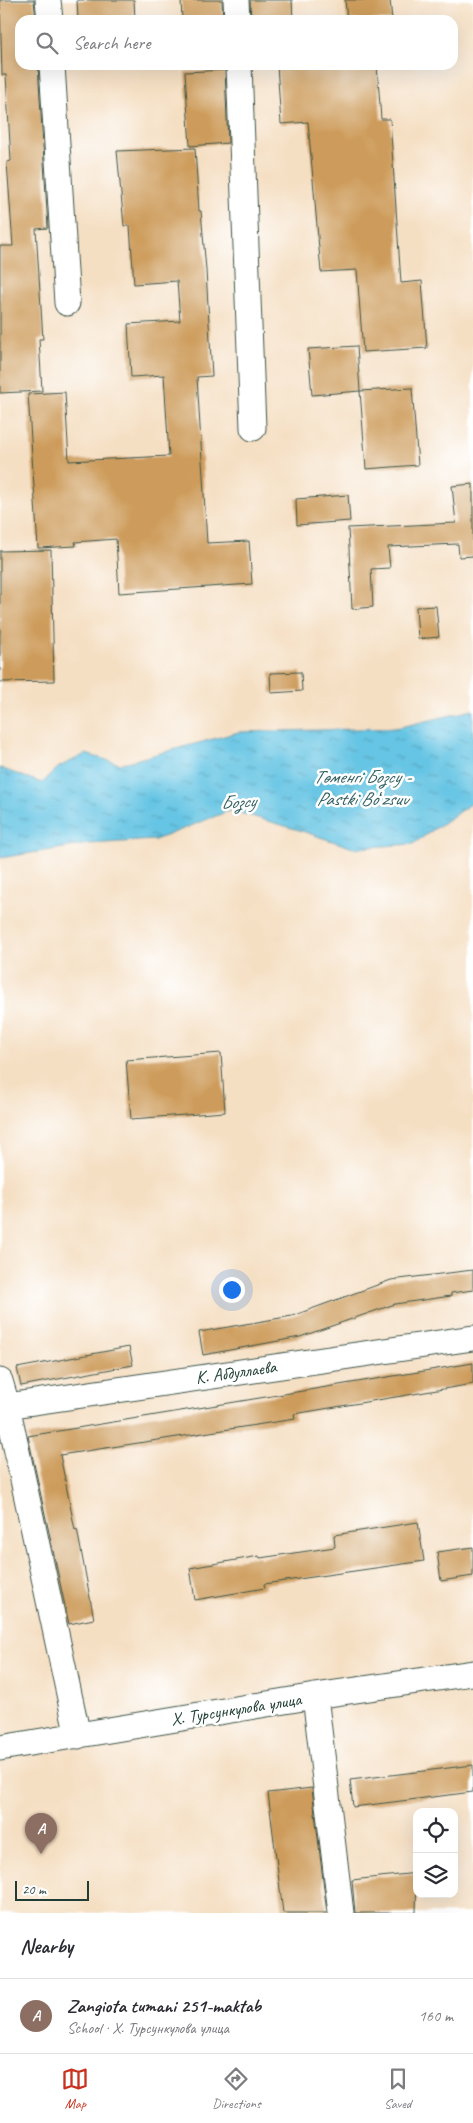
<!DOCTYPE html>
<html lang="en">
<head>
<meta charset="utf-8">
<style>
	body { margin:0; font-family:Caveat,sans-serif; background:#f2f2f3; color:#2b2b33 }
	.controls { position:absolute; right:15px; bottom:15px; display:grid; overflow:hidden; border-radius:10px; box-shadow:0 5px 20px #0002 }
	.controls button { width:45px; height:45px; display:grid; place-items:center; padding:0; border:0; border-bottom:1px solid #e1e1e2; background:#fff; color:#2b2b33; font:25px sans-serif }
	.scale { position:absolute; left:15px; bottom:12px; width:74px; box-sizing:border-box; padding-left:5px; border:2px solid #1f3d34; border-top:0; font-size:14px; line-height:18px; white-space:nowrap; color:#1f3d34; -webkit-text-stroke:4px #fff; paint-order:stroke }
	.you { position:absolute; left:231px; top:1289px; width:18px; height:18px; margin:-12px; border:4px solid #fff; border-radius:50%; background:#1a73e8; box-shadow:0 0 0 8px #1a73e833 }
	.badge { display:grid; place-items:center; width:32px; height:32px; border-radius:50%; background:#c8321e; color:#fff; font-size:16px; font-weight:700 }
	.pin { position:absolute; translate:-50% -41px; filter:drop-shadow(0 1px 2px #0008) }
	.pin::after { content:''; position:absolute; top:26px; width:18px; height:15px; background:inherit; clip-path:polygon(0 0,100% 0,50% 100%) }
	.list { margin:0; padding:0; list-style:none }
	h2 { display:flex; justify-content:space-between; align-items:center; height:65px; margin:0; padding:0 20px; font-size:21px }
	h2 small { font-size:16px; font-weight:400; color:#7c7c81 }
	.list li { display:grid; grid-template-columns:32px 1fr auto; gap:15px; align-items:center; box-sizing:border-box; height:75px; padding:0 20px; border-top:1px solid #e1e1e2 }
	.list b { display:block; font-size:19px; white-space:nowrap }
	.list p { margin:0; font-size:16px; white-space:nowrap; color:#7c7c81 }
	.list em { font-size:16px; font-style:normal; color:#7c7c81 }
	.icon { flex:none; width:28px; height:28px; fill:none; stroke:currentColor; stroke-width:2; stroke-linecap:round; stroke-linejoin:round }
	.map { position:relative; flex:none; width:473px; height:1913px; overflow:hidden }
	.search { position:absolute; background:#fff; box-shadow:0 5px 20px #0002; left:15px; right:15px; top:15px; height:55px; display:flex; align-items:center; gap:12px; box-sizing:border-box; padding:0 18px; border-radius:15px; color:#7c7c81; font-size:19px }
	.sheet { height:140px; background:#fff }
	nav { display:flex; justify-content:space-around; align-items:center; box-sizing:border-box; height:70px; border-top:1px solid #e1e1e2; background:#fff; font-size:14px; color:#7c7c81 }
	nav a { display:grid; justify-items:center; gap:2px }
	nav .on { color:#c8321e }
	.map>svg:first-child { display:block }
</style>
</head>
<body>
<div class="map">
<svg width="473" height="1913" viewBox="0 0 473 1913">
	<defs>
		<pattern id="water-ripples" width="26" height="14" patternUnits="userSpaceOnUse" patternTransform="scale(1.25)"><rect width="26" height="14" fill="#66c5e4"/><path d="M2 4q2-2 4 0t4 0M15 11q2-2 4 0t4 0" fill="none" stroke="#53a1ba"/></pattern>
	</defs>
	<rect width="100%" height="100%" fill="#fff"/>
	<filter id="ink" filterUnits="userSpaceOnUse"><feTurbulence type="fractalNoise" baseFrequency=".02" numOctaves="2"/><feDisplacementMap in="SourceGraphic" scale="10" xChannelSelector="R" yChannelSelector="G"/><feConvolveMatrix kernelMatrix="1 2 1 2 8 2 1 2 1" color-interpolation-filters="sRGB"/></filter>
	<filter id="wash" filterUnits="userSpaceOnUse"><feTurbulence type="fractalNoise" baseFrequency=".0096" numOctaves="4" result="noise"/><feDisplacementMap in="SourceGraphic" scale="20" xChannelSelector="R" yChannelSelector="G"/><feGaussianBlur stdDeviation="1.12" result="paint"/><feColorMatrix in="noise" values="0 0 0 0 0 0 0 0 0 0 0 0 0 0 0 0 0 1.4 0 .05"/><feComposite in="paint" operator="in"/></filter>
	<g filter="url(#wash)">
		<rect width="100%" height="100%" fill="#f5dfc3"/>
		<path fill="url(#water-ripples)" stroke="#42818c" d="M473,710V802L413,844L353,848L302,831L231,810L155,840L88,844L0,858V768L42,783L59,767L86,754L120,764L239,732L396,728Z"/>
		<g id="blocks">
			<path fill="#cd9c5c" d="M0,0H34L36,20H20V65H38L48,228L36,229L43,339H39L42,391L0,393V246H13L7,162L11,161L6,75H2Z
				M77,0H134L135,20H78Z
				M181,0H222L223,20H182Z
				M250,0H292L293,20H251Z
				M345,0H390L392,20H347Z
				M277,65H377L381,119H390L401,283L422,281L427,348L363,352L357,270L321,272L308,122L281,124Z
				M225,70L228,143L190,146L185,72Z
				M195,148L199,211H201L206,270L212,376L197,377L207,543L249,541L252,584L119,593L116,539L75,542L76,546L38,548L28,394L65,392L69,461L169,456L164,375L131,377L128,324L180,321L177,281L134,284L130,226H124L117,151Z
				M357,346L360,391L312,395L308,349Z
				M412,388L418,465L366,469L360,391Z
				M473,484V556L459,557L458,544L388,547L390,568L371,569L373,607L352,609L348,528L456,523L452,486Z
				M348,495L350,521L297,525L296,499Z
				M51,550L54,681L0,682V551Z
				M436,606L439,637L418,639L416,607Z
				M301,672L302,691L271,693L270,673Z
				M221,1053L225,1112L131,1119L126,1060Z
				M473,1270V1290L451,1293V1296L395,1304L300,1337L203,1355L199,1332L292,1316L391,1280Z
				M129,1347L133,1365L21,1386L17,1368Z
				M473,1363V1384L294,1414L295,1419L60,1455L75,1530L77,1529L94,1619L69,1624L28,1436Z
				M418,1522L424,1561L264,1584L265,1588L195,1600L190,1568L259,1556L260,1558L335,1547L334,1535Z
				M473,1547V1576L441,1581L437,1552Z
				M473,1765V1792L353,1807L350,1780Z
				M312,1788L327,1913H283L268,1793Z
				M417,1873L416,1913H355L352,1880Z"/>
		</g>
	</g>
	<g filter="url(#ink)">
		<use href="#blocks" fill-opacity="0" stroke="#3f5549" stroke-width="1"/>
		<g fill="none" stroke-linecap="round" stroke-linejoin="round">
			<g stroke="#3f5549" stroke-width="27">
				<path id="minor" d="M48,0L50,20
					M236,0L237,20
					M52,65L67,303
					M239,65L253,428
					M0,1381L7,1405L78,1736
					M0,1407L473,1338
					M315,1696L341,1913
					M0,1748L315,1696L473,1673"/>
			</g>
			<use href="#minor" stroke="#fff" stroke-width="25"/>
		</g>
	</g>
	<g text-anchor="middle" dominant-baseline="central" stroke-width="5" stroke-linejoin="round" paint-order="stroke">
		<g font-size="18" fill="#1f3d34" stroke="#fff">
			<text transform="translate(236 1372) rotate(-8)">К. Абдуллаева</text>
			<text transform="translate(236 1709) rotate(-9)">Х. Турсункулова улица</text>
		</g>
		<g font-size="19" font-style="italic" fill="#315f60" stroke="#fff">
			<text x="362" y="777">Төменгі Бозсу -<tspan x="362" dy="22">Pastki Boʻzsuv</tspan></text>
			<text transform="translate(238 802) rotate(-3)">Бозсу</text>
		</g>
	</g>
</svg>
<div class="controls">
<button><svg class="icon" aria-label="locate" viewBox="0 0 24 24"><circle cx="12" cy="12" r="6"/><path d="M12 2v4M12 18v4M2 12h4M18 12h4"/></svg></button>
<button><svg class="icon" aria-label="layers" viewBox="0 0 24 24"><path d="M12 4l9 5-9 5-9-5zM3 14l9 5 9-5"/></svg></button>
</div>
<div class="scale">20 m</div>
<div class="you"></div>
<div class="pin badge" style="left:41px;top:1854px;background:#8d6e63">A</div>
<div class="search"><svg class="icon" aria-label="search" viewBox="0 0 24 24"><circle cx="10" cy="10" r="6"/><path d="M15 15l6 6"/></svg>Search here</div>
</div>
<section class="sheet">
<h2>Nearby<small></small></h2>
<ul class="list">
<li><span class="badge" style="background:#8d6e63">A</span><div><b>Zangiota tumani 251-maktab</b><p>School · Х. Турсункулова улица</p></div><em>160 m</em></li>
</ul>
</section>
<nav>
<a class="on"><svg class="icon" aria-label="map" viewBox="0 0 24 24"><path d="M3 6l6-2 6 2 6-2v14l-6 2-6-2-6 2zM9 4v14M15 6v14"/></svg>Map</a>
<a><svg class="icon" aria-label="directions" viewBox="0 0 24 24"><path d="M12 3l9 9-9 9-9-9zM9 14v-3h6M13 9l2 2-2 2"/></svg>Directions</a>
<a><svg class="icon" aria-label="saved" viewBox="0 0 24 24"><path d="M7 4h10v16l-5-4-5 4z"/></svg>Saved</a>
</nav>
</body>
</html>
